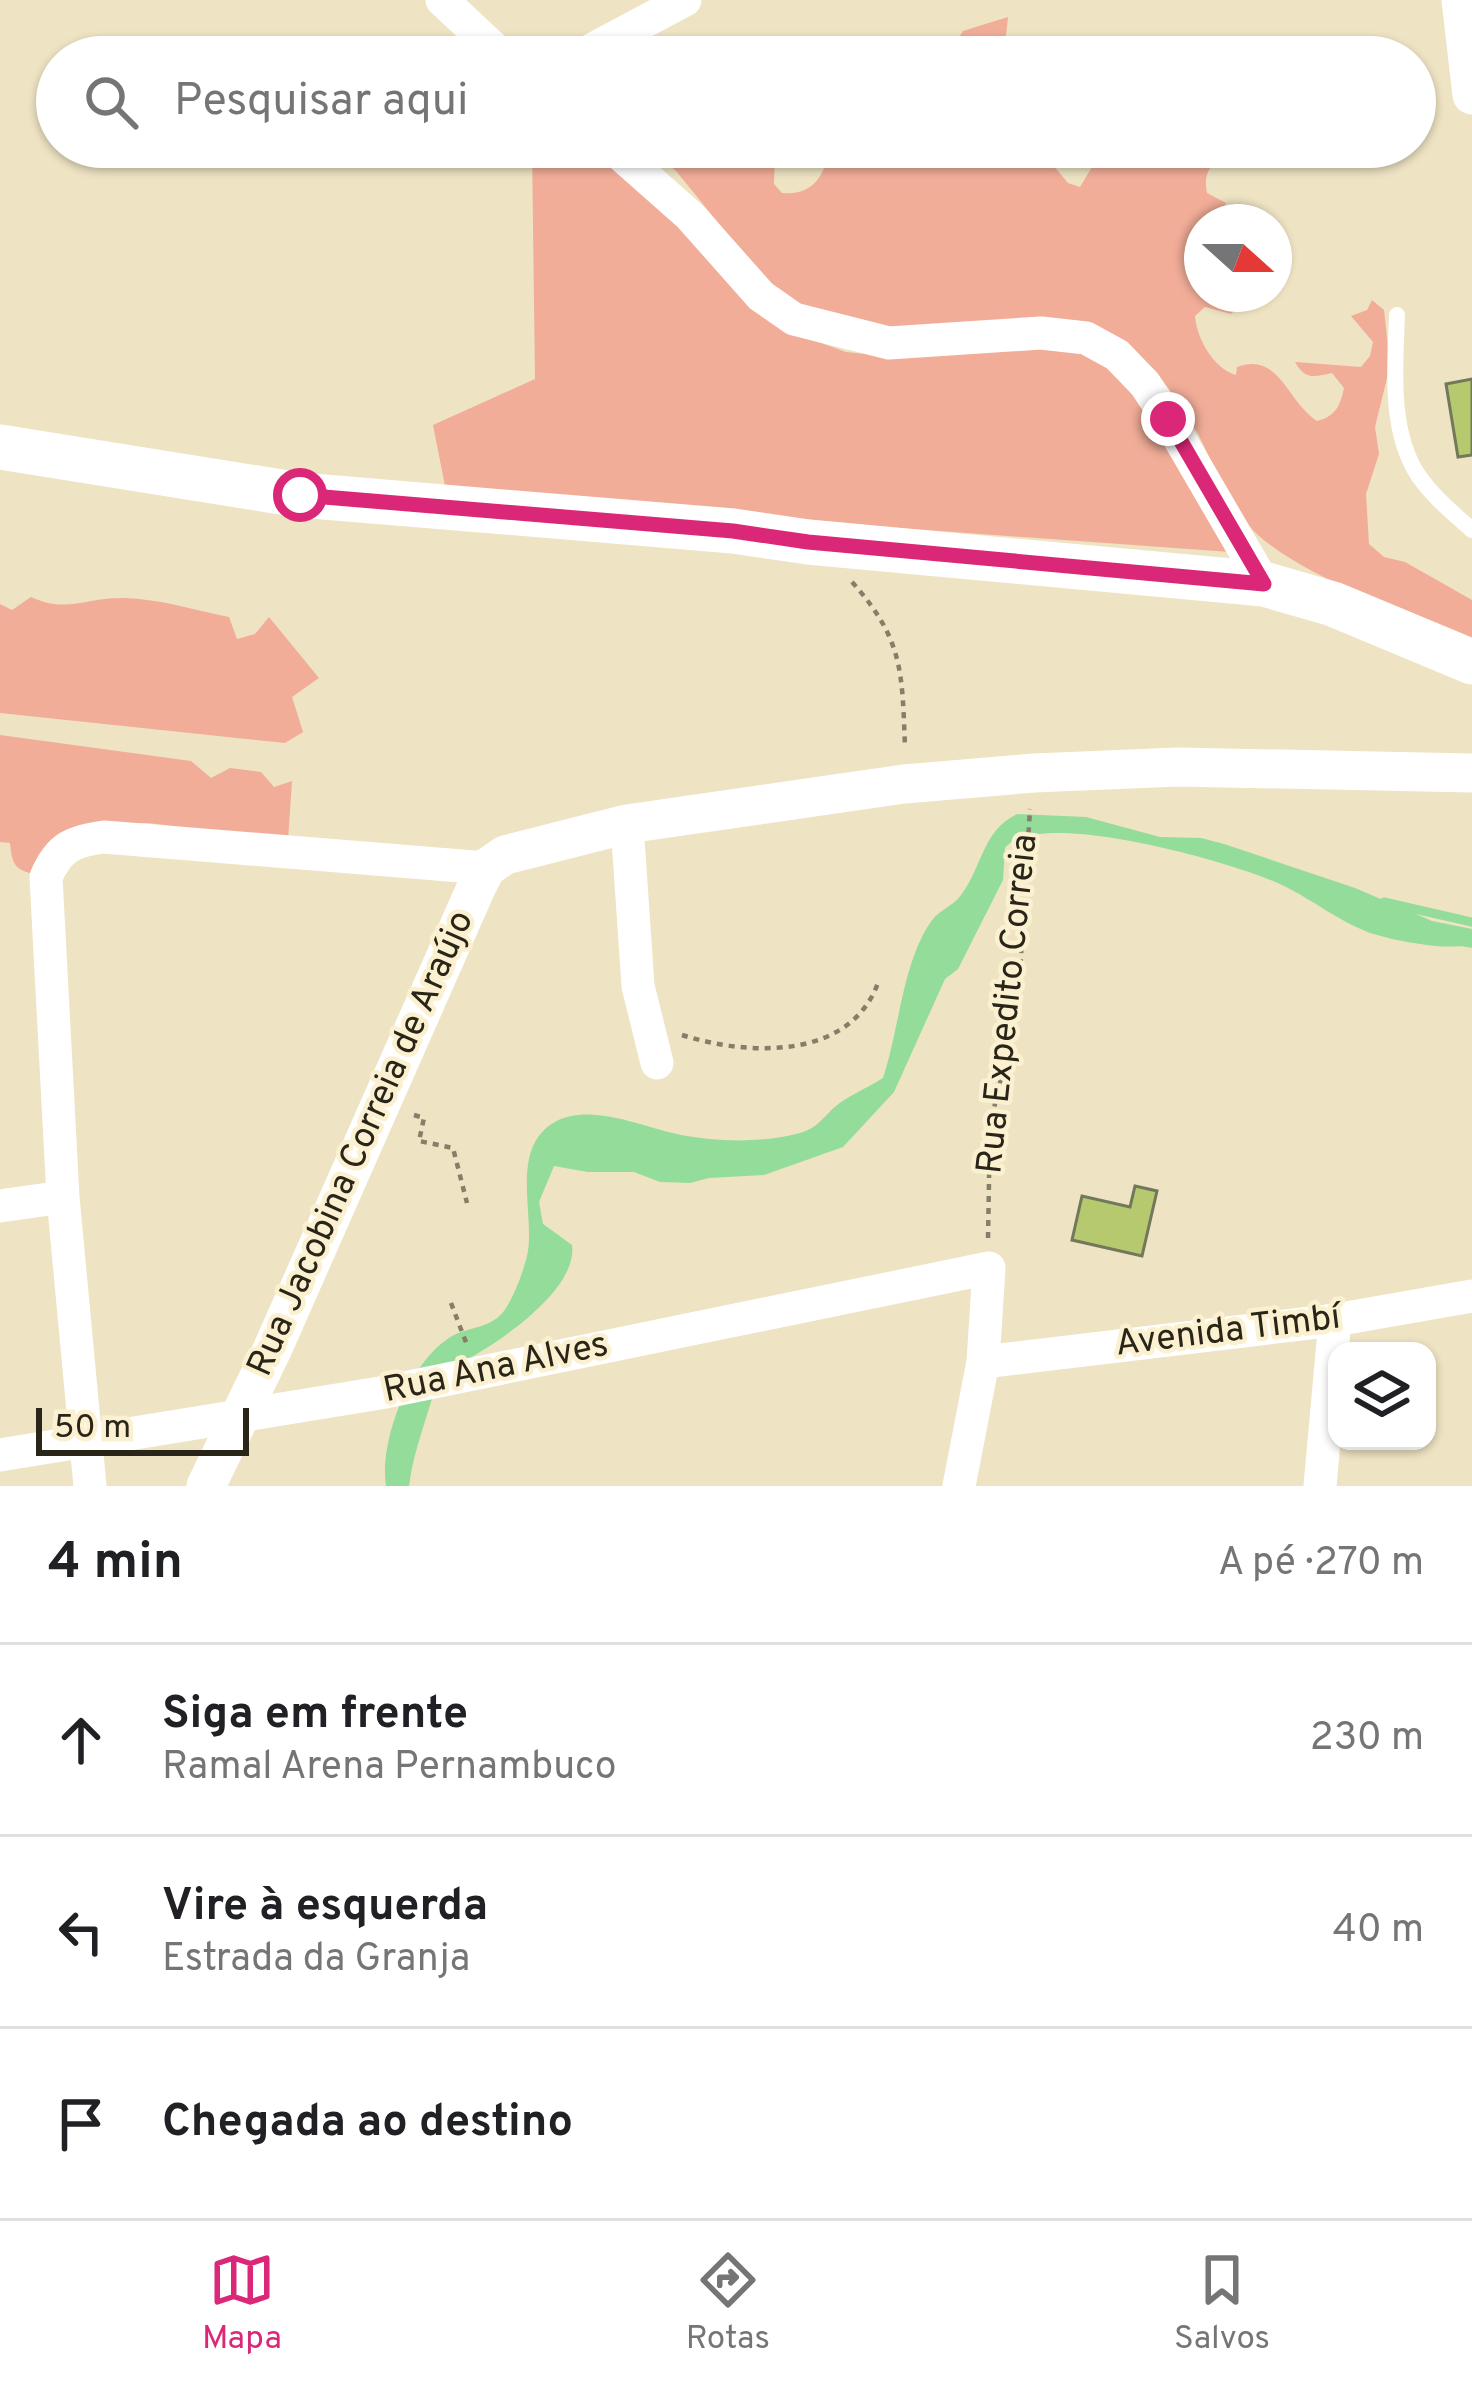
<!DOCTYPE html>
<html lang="pt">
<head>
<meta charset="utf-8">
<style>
	body { margin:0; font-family:Overpass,sans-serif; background:#f6f6f6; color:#202124 }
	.controls { position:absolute; right:36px; bottom:36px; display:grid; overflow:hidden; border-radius:24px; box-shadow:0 3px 9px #0004 }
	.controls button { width:108px; height:108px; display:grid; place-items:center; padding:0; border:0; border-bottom:3px solid #e0e0e0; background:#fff; color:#202124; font:60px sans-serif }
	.compass { position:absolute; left:1184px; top:204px; width:108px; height:108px; border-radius:50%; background:#fff; box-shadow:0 3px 9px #0004; rotate:111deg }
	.scale { position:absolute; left:36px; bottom:30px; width:213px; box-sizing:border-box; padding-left:12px; border:6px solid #292519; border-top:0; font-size:33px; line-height:42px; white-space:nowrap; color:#292519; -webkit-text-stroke:9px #fbf0d0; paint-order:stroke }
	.stop { position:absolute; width:36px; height:36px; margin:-27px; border:9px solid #db2777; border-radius:50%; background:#fff }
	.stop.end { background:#db2777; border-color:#fff; box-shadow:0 3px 12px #0008 }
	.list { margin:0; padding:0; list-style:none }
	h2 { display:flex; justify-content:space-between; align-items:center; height:156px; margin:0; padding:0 48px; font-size:51px }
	h2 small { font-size:39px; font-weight:400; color:#757577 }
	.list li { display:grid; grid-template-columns:78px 1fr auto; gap:36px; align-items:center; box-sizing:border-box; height:192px; padding:0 48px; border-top:3px solid #e0e0e0 }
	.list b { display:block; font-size:45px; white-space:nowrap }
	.list p { margin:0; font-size:39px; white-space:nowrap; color:#757577 }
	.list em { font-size:39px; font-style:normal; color:#757577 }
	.icon { flex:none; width:66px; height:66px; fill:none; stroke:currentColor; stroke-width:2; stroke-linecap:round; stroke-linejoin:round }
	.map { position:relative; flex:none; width:1472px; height:1486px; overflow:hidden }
	.search { position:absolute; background:#fff; box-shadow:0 3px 9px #0004; left:36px; right:36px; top:36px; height:132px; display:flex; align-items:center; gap:30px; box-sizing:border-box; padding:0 42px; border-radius:66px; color:#757577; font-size:45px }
	.sheet { height:732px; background:#fff }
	nav { display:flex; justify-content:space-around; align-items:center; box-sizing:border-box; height:168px; border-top:3px solid #e0e0e0; background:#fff; font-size:33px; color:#757577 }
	nav a { display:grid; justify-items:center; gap:6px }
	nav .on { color:#db2777 }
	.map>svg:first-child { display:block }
</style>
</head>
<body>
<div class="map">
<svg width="1472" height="1486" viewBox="0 0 1472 1486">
	<rect width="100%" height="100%" fill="#eee3c3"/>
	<path fill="#f1ad98" d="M1008,17L1005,45L989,57H918L953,46L963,31Z
		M532,147H595L799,335L846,352L885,356L1060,345L1108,364L1152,419L1230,552L899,528L445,486L433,425L535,379Z
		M648,147H719C738,164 752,161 775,152L774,184L782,193C814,196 824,175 831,147H1038L1068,183L1080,187L1104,147H1235L1237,158H1218C1207,170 1204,177 1207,193L1226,203L1220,222H1202V294L1235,297L1237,308L1231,314L1205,307L1195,316C1197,339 1213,368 1236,375L1237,367C1279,351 1287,402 1317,421C1336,416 1340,406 1344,388L1332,373C1314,377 1305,380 1295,362L1361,367L1370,356L1373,342L1351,316L1367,310L1372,300L1384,310L1390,366L1375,427L1379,454L1366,494L1369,544L1384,557L1405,562L1472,600V641C1408,612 1311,581 1259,536C1229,509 1216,469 1198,434C1170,381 1119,321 1055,319L891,336L793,302L764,279L676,171Z
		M31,597C68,614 86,597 124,598C160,599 194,610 229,617L237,639L255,634L269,617L319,678L292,697L303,732L285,743L0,713V604L12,610Z
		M0,735L191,761L211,778L230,768L261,772L274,787L292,781L288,840L148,823H98L34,874C14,870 12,863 10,843L0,842Z"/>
	<path fill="#94dc99" d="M1017,814L1086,817L1160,837L1201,838L1224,844L1355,888L1432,921L1472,929V948C1459,944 1449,948 1436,946C1418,944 1398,941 1381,936C1347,928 1314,900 1282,885C1237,863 1037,806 1005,848L1003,880L958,969L945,979L894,1092L843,1147L764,1175L709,1178L690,1183L660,1182L634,1172H588L554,1166L539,1202L543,1224L572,1245C579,1294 480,1357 439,1373C430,1412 414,1446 409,1486H386C379,1440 411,1356 456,1334C472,1327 492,1327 504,1311C514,1297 525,1268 528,1251C534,1212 510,1147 555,1122C590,1102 645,1128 681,1135C718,1142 763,1143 800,1133C818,1128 823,1117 836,1106C849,1095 868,1088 883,1078C899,1031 903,958 933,919C941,909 955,905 961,895C983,866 982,831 1017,814Z"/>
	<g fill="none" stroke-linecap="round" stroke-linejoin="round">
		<path stroke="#94dc99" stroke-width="9" d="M1384,902L1472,922"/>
	</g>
	<path fill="#b6c96e" stroke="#71785b" stroke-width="3" d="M1472,379V455L1458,457L1446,384Z
		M1135,1186L1157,1191L1142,1256L1072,1240L1082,1196L1130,1207Z"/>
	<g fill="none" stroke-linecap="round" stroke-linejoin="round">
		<path stroke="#857e68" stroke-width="4.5" stroke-dasharray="6 6" stroke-linecap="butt" d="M852,582C904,640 902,673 905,748
			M682,1035C748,1056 852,1061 879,980
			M414,1115L424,1118L419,1141L453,1148L467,1203
			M988,1238L990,1125L1008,1049L1020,972L1030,809
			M451,1303L467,1345"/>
		<path stroke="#fff" stroke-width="16" d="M1397,315C1395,366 1389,431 1418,475C1433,497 1453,513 1472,530"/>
		<path stroke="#fff" stroke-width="33" d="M442,0L503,57
			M578,57L685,0
			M612,147L690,216L761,296L794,319L889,343L1041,333L1086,338L1117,355L1145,384L1168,419L1264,584
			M627,824L638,986L657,1063
			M0,1206L63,1197
			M983,1362L1335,1320L1472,1296
			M0,1455L380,1393L989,1268L983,1362L959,1486
			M90,1486L63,1197L46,877C59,847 73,841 104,837L486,868
			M1320,1486L1335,1320"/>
		<path stroke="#fff" stroke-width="39" d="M1461,0L1472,95
			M206,1486L272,1350L476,888L486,868L505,855L627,824L904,784L1034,773L1179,767L1472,773"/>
		<path stroke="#fff" stroke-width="45" d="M0,447L300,495L733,531L808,542L1264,584L1333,604L1472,662"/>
	</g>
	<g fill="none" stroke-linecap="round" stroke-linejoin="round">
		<path stroke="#db2777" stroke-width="15" d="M300,495L733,531L808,542L1264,584L1168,419"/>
	</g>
	<g text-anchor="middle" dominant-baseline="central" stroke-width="9" stroke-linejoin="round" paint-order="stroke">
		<g font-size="36" fill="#292519" stroke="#fbf0d0">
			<text transform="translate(1009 1004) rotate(-84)">Rua Expedito Correia</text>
			<text transform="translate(362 1144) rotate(-66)">Rua Jacobina Correia de Araújo</text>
			<text transform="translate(1228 1332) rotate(-7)">Avenida Timbí</text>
			<text transform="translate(496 1369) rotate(-12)">Rua Ana Alves</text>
		</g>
	</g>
</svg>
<div class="controls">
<button><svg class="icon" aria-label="layers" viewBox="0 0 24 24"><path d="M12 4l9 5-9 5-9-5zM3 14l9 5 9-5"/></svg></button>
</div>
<svg class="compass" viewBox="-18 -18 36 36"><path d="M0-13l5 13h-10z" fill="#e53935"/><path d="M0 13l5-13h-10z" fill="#757577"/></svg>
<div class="scale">50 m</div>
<div class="stop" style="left:300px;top:495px"></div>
<div class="stop end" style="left:1168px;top:419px"></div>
<div class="search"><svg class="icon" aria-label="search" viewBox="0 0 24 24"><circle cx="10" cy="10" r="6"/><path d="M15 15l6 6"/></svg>Pesquisar aqui</div>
</div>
<section class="sheet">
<h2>4 min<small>A pé · 270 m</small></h2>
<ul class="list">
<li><svg class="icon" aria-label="ahead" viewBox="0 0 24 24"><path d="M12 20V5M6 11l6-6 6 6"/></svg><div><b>Siga em frente</b><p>Ramal Arena Pernambuco</p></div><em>230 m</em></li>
<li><svg class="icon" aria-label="left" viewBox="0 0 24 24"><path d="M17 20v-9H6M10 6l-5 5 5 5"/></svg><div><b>Vire à esquerda</b><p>Estrada da Granja</p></div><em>40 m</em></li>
<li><svg class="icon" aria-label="arrive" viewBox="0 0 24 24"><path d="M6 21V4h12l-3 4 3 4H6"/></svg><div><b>Chegada ao destino</b></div></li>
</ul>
</section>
<nav>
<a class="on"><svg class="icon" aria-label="map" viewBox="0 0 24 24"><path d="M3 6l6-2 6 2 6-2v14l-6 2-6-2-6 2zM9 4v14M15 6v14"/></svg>Mapa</a>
<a><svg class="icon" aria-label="directions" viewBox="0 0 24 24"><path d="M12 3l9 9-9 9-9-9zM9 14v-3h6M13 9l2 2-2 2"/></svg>Rotas</a>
<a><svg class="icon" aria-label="saved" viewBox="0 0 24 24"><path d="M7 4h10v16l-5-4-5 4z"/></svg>Salvos</a>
</nav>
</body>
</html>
